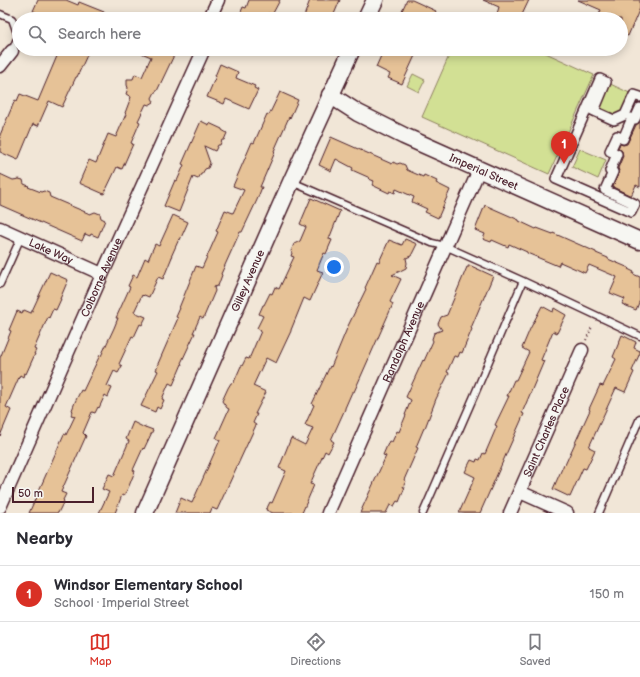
<!DOCTYPE html>
<html lang="en">
<head>
<meta charset="utf-8">
<style>
	body { margin:0; font-family:"Balsamiq Sans",sans-serif; background:#f2f2f3; color:#2b2b33 }
	.scale { position:absolute; left:12px; bottom:10px; width:82px; box-sizing:border-box; padding-left:4px; border:2px solid #4a1f2b; border-top:0; font-size:11px; line-height:14px; white-space:nowrap; color:#4a1f2b; -webkit-text-stroke:3px #f6f6f2; paint-order:stroke }
	.you { position:absolute; left:334px; top:267px; width:14px; height:14px; margin:-10px; border:3px solid #fff; border-radius:50%; background:#1a73e8; box-shadow:0 0 0 6px #1a73e833 }
	.badge { display:grid; place-items:center; width:26px; height:26px; border-radius:50%; background:#d93025; color:#fff; font-size:13px; font-weight:700 }
	.pin { position:absolute; translate:-50% -33px; filter:drop-shadow(0 1px 2px #0008) }
	.pin::after { content:''; position:absolute; top:21px; width:14px; height:12px; background:inherit; clip-path:polygon(0 0,100% 0,50% 100%) }
	.list { margin:0; padding:0; list-style:none }
	h2 { display:flex; justify-content:space-between; align-items:center; height:52px; margin:0; padding:0 16px; font-size:17px }
	h2 small { font-size:13px; font-weight:400; color:#7c7c81 }
	.list li { display:grid; grid-template-columns:26px 1fr auto; gap:12px; align-items:center; box-sizing:border-box; height:56px; padding:0 16px; border-top:1px solid #e1e1e2 }
	.list b { display:block; font-size:15px; white-space:nowrap }
	.list p { margin:0; font-size:13px; white-space:nowrap; color:#7c7c81 }
	.list em { font-size:13px; font-style:normal; color:#7c7c81 }
	.icon { flex:none; width:22px; height:22px; fill:none; stroke:currentColor; stroke-width:2; stroke-linecap:round; stroke-linejoin:round }
	.map { position:relative; flex:none; width:640px; height:513px; overflow:hidden }
	.search { position:absolute; background:#fff; box-shadow:0 2px 10px #0003; left:12px; right:12px; top:12px; height:44px; display:flex; align-items:center; gap:10px; box-sizing:border-box; padding:0 14px; border-radius:22px; color:#7c7c81; font-size:15px }
	.sheet { height:108px; background:#fff }
	nav { display:flex; justify-content:space-around; align-items:center; box-sizing:border-box; height:56px; border-top:1px solid #e1e1e2; background:#fff; font-size:11px; color:#7c7c81 }
	nav a { display:grid; justify-items:center; gap:2px }
	nav .on { color:#d93025 }
	.map>svg:first-child { display:block }
</style>
</head>
<body>
<div class="map">
<svg width="640" height="513" viewBox="0 0 640 513">
	<rect width="100%" height="100%" fill="#f1e6d7"/>
	<filter id="ink" filterUnits="userSpaceOnUse"><feTurbulence type="fractalNoise" baseFrequency=".025" numOctaves="2"/><feDisplacementMap in="SourceGraphic" scale="8" xChannelSelector="R" yChannelSelector="G"/><feConvolveMatrix kernelMatrix="1 2 1 2 8 2 1 2 1" color-interpolation-filters="sRGB"/></filter>
	<g filter="url(#ink)">
		<path fill="#d2e094" stroke="#8e8060" d="M452,49H537L594,75L549,174L422,117Z
			M413,74L425,80L419,92L407,86Z
			M606,82L634,95L625,115L614,120L594,111Z
			M580,149L606,160L598,179L572,167Z"/>
		<path fill="#e6c297" stroke="#4a1f2b" d="M38,0H66L78,5L79,2L104,12V13L118,19H52L33,11Z
			M249,0H280L272,15L268,13L266,19H238L243,7L246,8Z
			M310,0H340L332,19H303Z
			M407,0H412L436,11L432,19H398Z
			M483,0H529L520,19H509L497,14L499,7Z
			M578,0H640V8L628,36L621,33V19H597L601,10Z
			M60,49H80L88,53L77,77H76L62,107L49,101L38,126L33,124L18,160L0,152V135L15,100L17,101L20,94L38,101Z
			M132,49H177L157,91L155,92L152,98L154,102L149,105L146,104L138,121L140,122L131,143L133,144L122,169L117,167L104,194L79,183L89,160L96,163L108,134L116,137L126,114L125,113L131,97L126,94L128,88L127,85V79H133L135,74L142,77L151,57Z
			M384,49H418L402,84L388,78L390,74L376,67Z
			M220,64L238,72L236,78L255,86L254,88L258,90L249,109L226,99L224,104L207,97L216,76H215Z
			M280,92L298,100L290,118L289,117L274,151L275,152L260,187H262L257,200L242,232H240L239,234L221,274L222,275L218,286L214,287L215,291L203,319L200,317L193,333H195L181,363L182,364L173,385L169,383L162,399L164,400L160,409L157,407L155,412L141,406L158,371L156,370L158,366H157L178,318L176,317L180,308H179L196,266L202,268L218,232L216,231L225,210L233,213L244,190L233,186L252,142L254,143L267,114L269,115Z
			M201,121L209,125V123L222,129V130L227,133L224,140H222L220,145H218L215,151L204,146L210,163L208,168L205,169L202,174H201L198,179L193,177L179,212L164,206L175,180L177,181L184,165L182,164Z
			M640,122V187L636,185L631,196L613,187L618,174L619,171L618,168L623,156L622,151L618,148L620,144L623,145L627,144L636,125Z
			M331,137L392,164L393,162L397,164L400,163L405,165L407,170L423,177L424,175L437,181L436,183L450,190L438,218L425,212L427,209L412,202L414,197L396,189L395,193L390,191L389,193L372,185L374,181L369,179L370,178L352,170L353,168L336,159L331,171L319,165Z
			M0,174L13,180L19,179L23,180L24,184L29,186L28,187L41,192L44,191L49,193L50,197L90,214L95,212L100,214L101,218L105,220L98,237L91,234L90,236L85,234L82,241L0,205Z
			M311,198L340,211L329,239L332,240L326,254L324,253L317,270L323,272L310,301L304,298L291,330V331L276,363L266,358L253,386L266,392L255,414H257L253,423L256,425L217,510L212,508L210,513H175L181,498L192,503L220,440L216,438L229,409L227,408L222,401L228,388L231,383L234,382L241,366H242L246,358L249,359L261,331L257,328L263,316L259,314L263,305H264L270,293L272,294L275,287L279,289L294,257L291,256L292,253L291,251L294,244L300,241L306,227L300,224Z
			M485,205L519,220V221L536,229L537,228L553,234V233L596,252V253L608,258V259L629,268L628,269L634,272L633,274L640,277V300L636,310L622,304L625,299L610,293L617,277L589,265L585,273L560,262L558,266L527,253V252L509,244L508,247L492,240L491,242L483,239L485,234L475,230Z
			M173,215L188,222L180,240L179,239L171,257H172L163,279L158,277L149,297L144,295L143,296L142,295L134,312L146,317L142,325L140,324L134,337L132,336L119,364L122,366L118,373L114,371L107,386L112,388L108,397L105,395L99,408L98,407L95,413L92,412L83,433L86,436L61,492L66,494L63,500L64,501L58,513H29L64,434L66,435L75,416L71,415L73,411L72,410L75,402L81,390L83,391L100,355L101,356L114,328L118,318H116L130,287L128,286L133,275L137,277L145,258L148,260L155,244L159,246Z
			M405,239L417,244L411,256L406,258L407,263L406,268L392,275L401,279L390,302L393,304L354,392H352L345,408V409L331,440L334,442L328,453L325,451L310,484L314,485L302,513H273L266,510L270,502L272,503L286,471L279,468L291,438L305,445L313,428L305,425L314,405L312,404L330,366L331,367L348,326L366,289L365,288L377,261L379,262L389,240L402,245Z
			M469,265L493,276L471,328L472,329L462,353L460,352L458,357L454,356L447,372L449,373L436,399L425,428H424L416,447L418,448L404,480L406,481L403,487H405L399,502L397,501L394,506L390,505L386,513H360L386,456L383,455L389,441L392,442L397,431L399,432L406,415H405L411,400L406,397L423,360L424,361L433,341L432,339L434,333L442,330L438,324L441,317L447,315L467,267H469Z
			M50,272L68,280L60,299H61L56,310L53,309L49,318L48,317L34,349L36,350L34,354H35L26,374L24,373L23,377L20,375L6,407L11,410L0,436V358L11,331L9,330L17,311L22,313L24,310L31,313Z
			M542,306L553,312L554,308L566,315L557,333L553,331L541,360L544,361L522,413L524,414L480,513H459L475,477L465,472L471,460L476,462L477,459L480,460L483,453L485,454L497,426L495,425L509,396H507L514,380H516L529,352L522,348L530,329Z
			M622,335L636,342L634,348L640,351V353L632,371L634,372L625,392L616,388L589,447L595,450L586,469L583,468L570,497L553,489L564,464L565,465L590,410L589,409L600,385L603,386L616,359L613,357Z
			M133,422L145,428V427L153,430L144,449L143,448L133,470L135,471L129,486L124,496L122,495L115,513H99L109,492L102,489L109,474L114,476L129,441L126,439Z"/>
		<g fill="none" stroke-linecap="round" stroke-linejoin="round">
			<g stroke="#4a1f2b" stroke-width="9">
				<path id="service" d="M0,14L12,19L18,36L12,51
					M292,182L432,243L445,246L523,281L640,336
					M0,284L21,237
					M423,513L474,396L523,281
					M599,513L640,418"/>
			</g>
			<g stroke="#4a1f2b" stroke-width="12">
				<path id="pedestrian" d="M640,97L634,95L625,115L614,120L594,111L606,82L600,79L556,179L631,212L635,204L605,190L613,172L610,171L617,154L610,151L617,136L623,139L632,118L635,119L640,108"/>
			</g>
			<g stroke="#4a1f2b" stroke-width="15">
				<g id="minor">
					<path d="M210,19L212,13L218,0"/>
					<path d="M0,66L12,51"/>
					<path id="s1" d="M0,228L102,274"/>
					<path d="M520,492L567,513"/>
					<path id="s2" d="M0,507L98,284L204,49"/>
					<path id="s3" d="M328,513L479,170"/>
					<path id="s4" d="M510,513L582,350"/>
				</g>
			</g>
			<g stroke="#4a1f2b" stroke-width="19">
				<g id="tertiary">
					<path d="M366,19L375,0"/>
					<path id="s5" d="M330,95L358,113L404,136L640,241"/>
					<path id="s6" d="M145,513L291,182L352,49"/>
				</g>
			</g>
			<path stroke="#4a1f2b" stroke-width="2" stroke-dasharray="1 3" stroke-linecap="butt" d="M586,340L592,327"/>
			<use href="#service" stroke="#f6f6f2" stroke-width="6"/>
			<use href="#pedestrian" stroke="#f6f6f2" stroke-width="9"/>
			<use href="#minor" stroke="#f6f6f2" stroke-width="12"/>
			<use href="#tertiary" stroke="#f6f6f2" stroke-width="16"/>
		</g>
	</g>
	<g text-anchor="middle" dominant-baseline="central" stroke-width="4" stroke-linejoin="round" paint-order="stroke">
		<g font-size="11" fill="#4a1f2b" stroke="#f6f6f2">
			<text stroke="none"><textPath href="#s5" startOffset="172">Imperial Street</textPath></text>
			<text stroke="none"><textPath href="#s1" startOffset="56">Lake Way</textPath></text>
			<text stroke="none"><textPath href="#s2" startOffset="251">Colborne Avenue</textPath></text>
			<text stroke="none"><textPath href="#s6" startOffset="254">Gilley Avenue</textPath></text>
			<text stroke="none"><textPath href="#s3" startOffset="187">Randolph Avenue</textPath></text>
			<text stroke="none"><textPath href="#s4" startOffset="89">Saint Charles Place</textPath></text>
		</g>
	</g>
</svg>
<div class="scale">50 m</div>
<div class="you"></div>
<div class="pin badge" style="left:564px;top:164px">1</div>
<div class="search"><svg class="icon" aria-label="search" viewBox="0 0 24 24"><circle cx="10" cy="10" r="6"/><path d="M15 15l6 6"/></svg>Search here</div>
</div>
<section class="sheet">
<h2>Nearby<small></small></h2>
<ul class="list">
<li><span class="badge">1</span><div><b>Windsor Elementary School</b><p>School · Imperial Street</p></div><em>150 m</em></li>
</ul>
</section>
<nav>
<a class="on"><svg class="icon" aria-label="map" viewBox="0 0 24 24"><path d="M3 6l6-2 6 2 6-2v14l-6 2-6-2-6 2zM9 4v14M15 6v14"/></svg>Map</a>
<a><svg class="icon" aria-label="directions" viewBox="0 0 24 24"><path d="M12 3l9 9-9 9-9-9zM9 14v-3h6M13 9l2 2-2 2"/></svg>Directions</a>
<a><svg class="icon" aria-label="saved" viewBox="0 0 24 24"><path d="M7 4h10v16l-5-4-5 4z"/></svg>Saved</a>
</nav>
</body>
</html>
